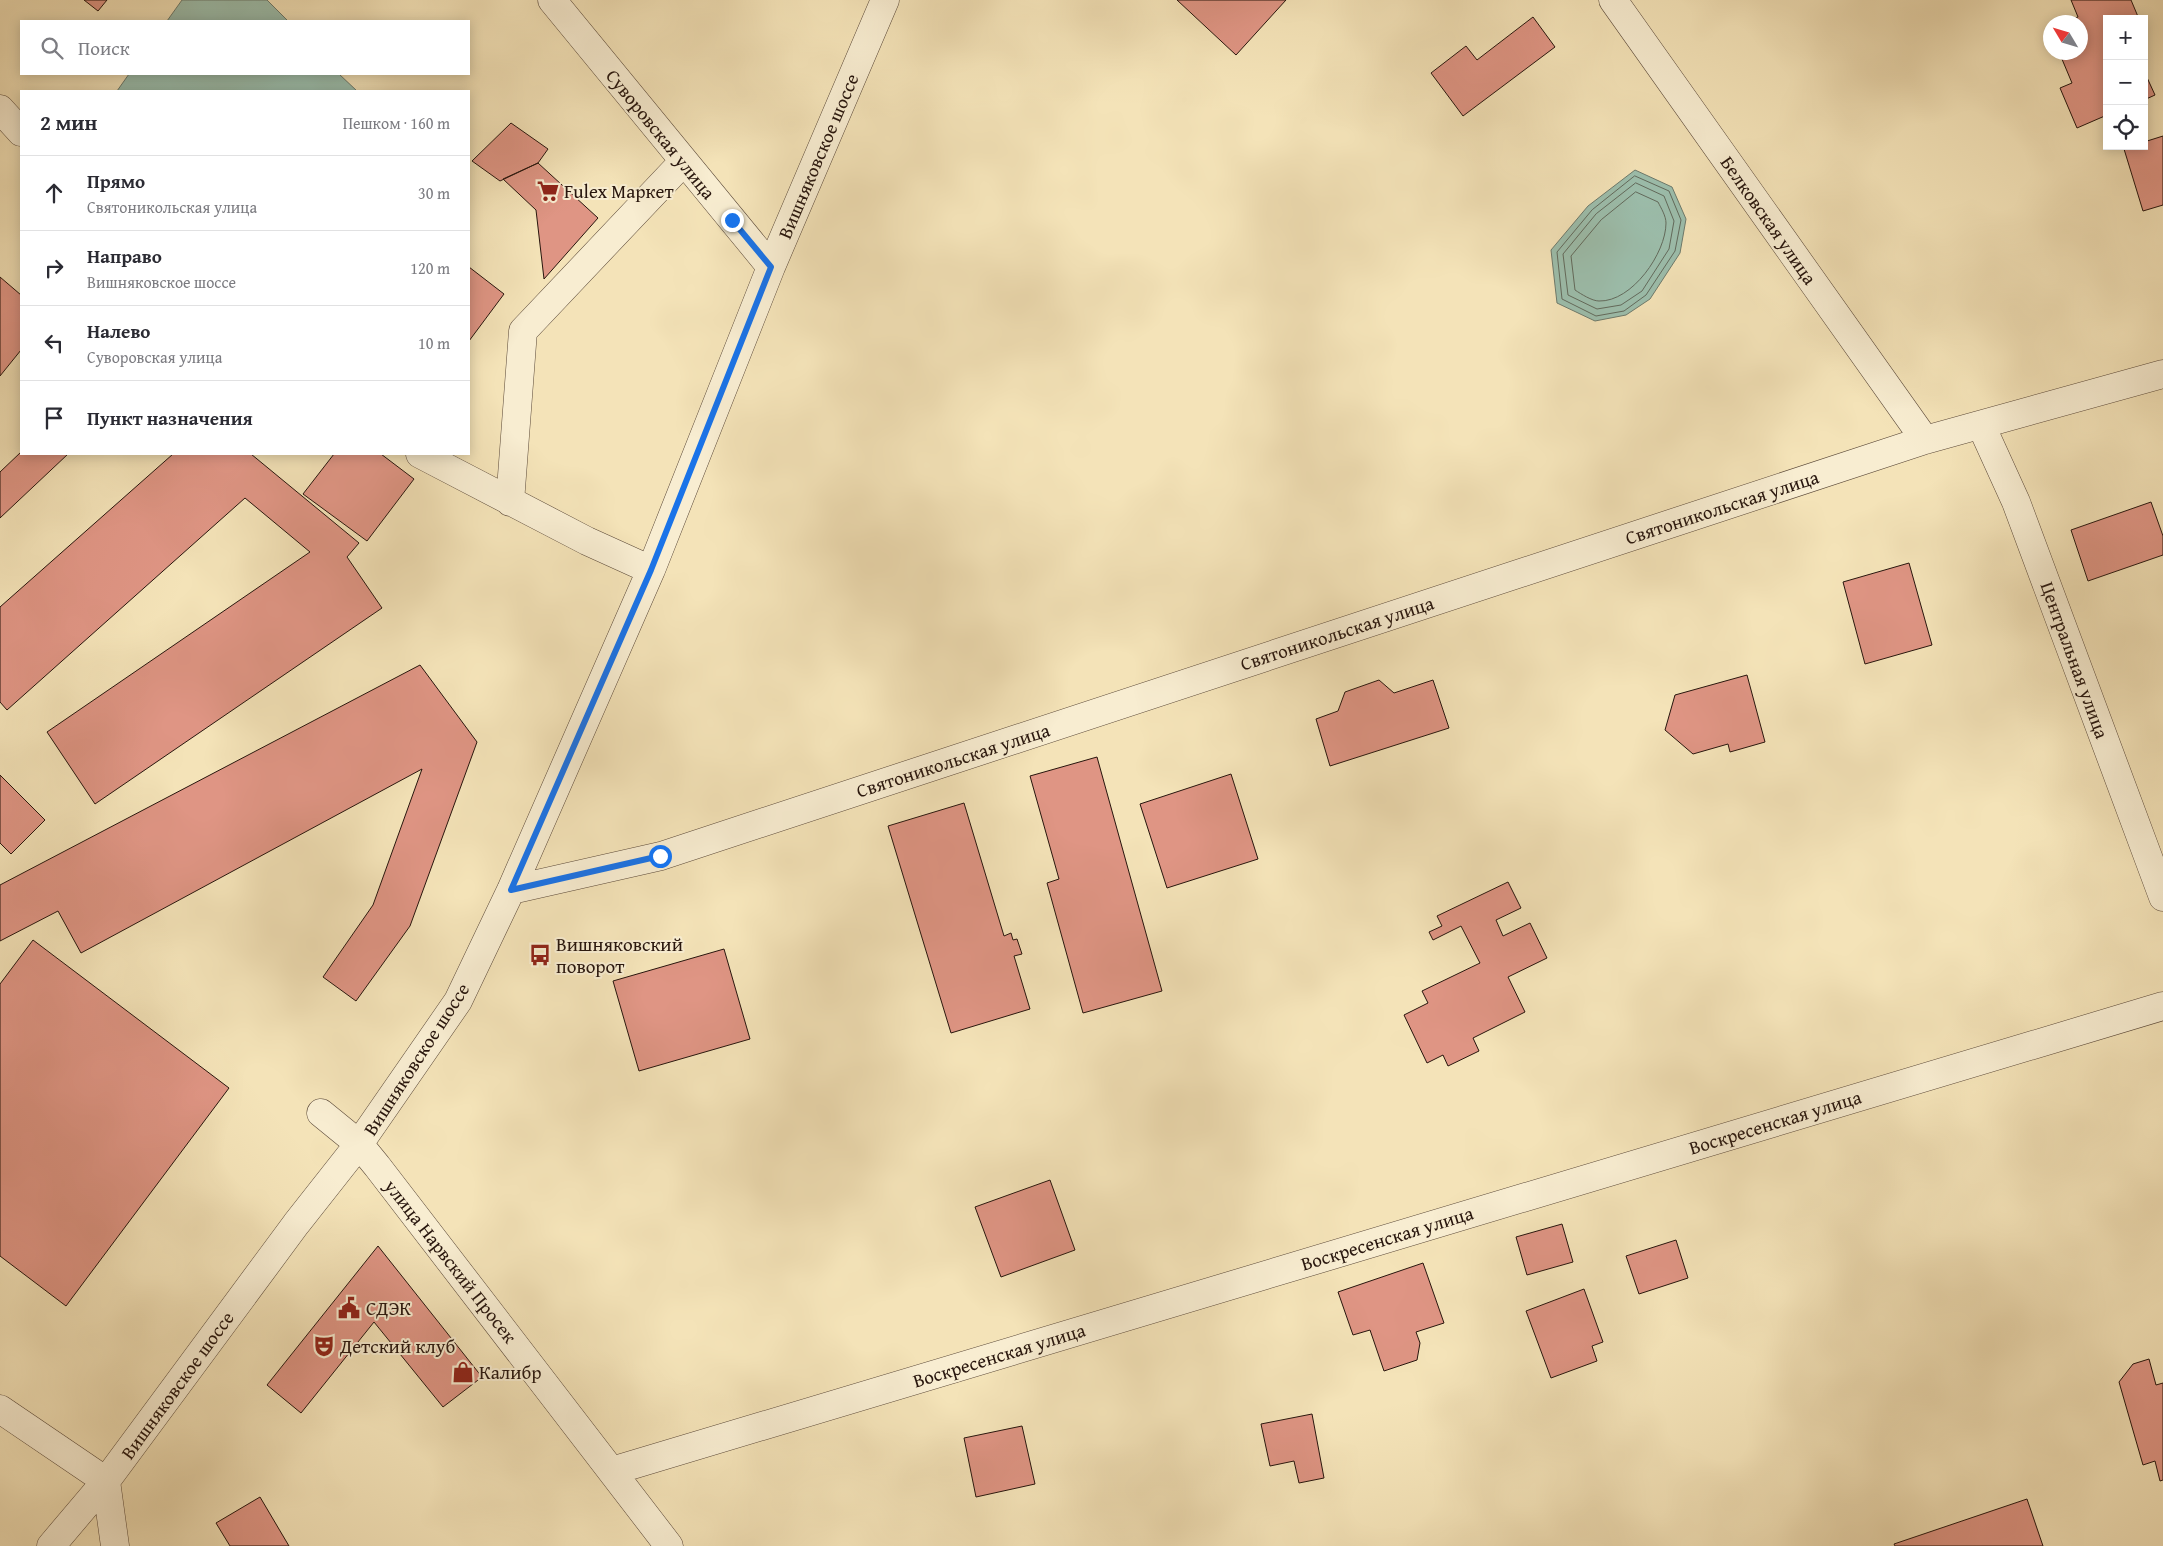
<!DOCTYPE html>
<html lang="ru">
<head>
<meta charset="utf-8">
<style>
	body { margin:0; font-family:"Gentium Book Plus",serif; background:#f7f7f7; color:#2b2b33 }
	.controls { position:absolute; right:15px; top:15px; display:grid; overflow:hidden; border-radius:0px; box-shadow:0 2px 12px #0003 }
	.controls button { width:45px; height:45px; display:grid; place-items:center; padding:0; border:0; border-bottom:1px solid #e1e1e2; background:#fff; color:#2b2b33; font:25px sans-serif }
	.compass { position:absolute; left:2043px; top:15px; width:45px; height:45px; border-radius:50%; background:#fff; box-shadow:0 2px 12px #0003; rotate:308deg }
	.stop { position:absolute; width:15px; height:15px; margin:-11px; border:4px solid #1a73e8; border-radius:50%; background:#fff }
	.stop.end { background:#1a73e8; border-color:#fff; box-shadow:0 1px 5px #0008 }
	.list { margin:0; padding:0; list-style:none }
	h2 { display:flex; justify-content:space-between; align-items:center; height:65px; margin:0; padding:0 20px; font-size:21px }
	h2 small { font-size:16px; font-weight:400; color:#7c7c81 }
	.list li { display:grid; grid-template-columns:32px 1fr auto; gap:15px; align-items:center; box-sizing:border-box; height:75px; padding:0 20px; border-top:1px solid #e1e1e2 }
	.list b { display:block; font-size:19px; white-space:nowrap }
	.list p { margin:0; font-size:16px; white-space:nowrap; color:#7c7c81 }
	.list em { font-size:16px; font-style:normal; color:#7c7c81 }
	.icon { flex:none; width:28px; height:28px; fill:none; stroke:currentColor; stroke-width:2; stroke-linecap:round; stroke-linejoin:round }
	.map { position:relative; flex:none; width:2163px; height:1546px; overflow:hidden }
	.search { position:absolute; background:#fff; box-shadow:0 2px 12px #0003; left:20px; top:20px; width:450px; height:55px; display:flex; align-items:center; gap:12px; box-sizing:border-box; padding:0 18px; border-radius:0px; color:#7c7c81; font-size:19px }
	.panel { position:absolute; background:#fff; box-shadow:0 2px 12px #0003; left:20px; top:90px; width:450px; height:365px; border-radius:0px }
	.map>svg:first-child { display:block }
</style>
</head>
<body>
<div class="map">
<svg width="2163" height="1546" viewBox="0 0 2163 1546">
	<rect width="100%" height="100%" fill="#f4e3b8"/>
	<filter id="stains"><feTurbulence type="fractalNoise" baseFrequency=".004" numOctaves="4"/><feColorMatrix values="0 0 0 0 .2 0 0 0 0 .09 0 0 0 0 .02 0 0 0 .5 -.17"/></filter>
	<radialGradient id="worn" r=".72"><stop offset=".6" stop-color="#630" stop-opacity="0"/><stop offset="1" stop-color="#630" stop-opacity=".3"/></radialGradient>
	<path fill="#9cbeac" stroke="#6d7a6c" d="M182,0H267L288,21H167Z
		M129,74H339L357,91H117Z
		M1635,170L1672,187L1686,219L1680,253L1650,299L1626,315L1595,321L1557,303L1551,250L1588,206Z"/>
	<g fill="none" stroke-linecap="round" stroke-linejoin="round">
		<path stroke="#626a5c" stroke-width="1" d="M1635,176L1669,191L1681,220L1675,251L1646,295L1624,311L1596,316L1562,299L1557,252L1592,210Z
			M1636,183L1664,196L1674,221L1669,249L1642,291L1621,305L1597,309L1568,295L1563,254L1596,214Z
			M1636,192L1658,202C1661,208 1666,216 1666,223C1666,253 1632,302 1599,301C1592,301 1581,294 1575,290L1571,256L1601,220Z"/>
	</g>
	<path fill="#df9584" stroke="#27150d" d="M84,0H107L98,11Z
		M1177,0H1286L1236,55Z
		M2071,0H2131L2139,19H2107V115L2077,128L2060,88L2072,83L2059,52H2080V22H2066L2078,17Z
		M1533,17L1555,47L1463,116L1431,73L1466,46L1477,60Z
		M2144,71L2155,95L2144,100Z
		M511,123L548,149L538,163L500,181L472,161Z
		M2163,136V205L2143,211L2124,149L2132,146H2144V142Z
		M538,163L598,218L544,279L536,210L503,179Z
		M469,267L504,294L469,341Z
		M0,277L21,295V350L0,376Z
		M21,452V454H68L0,518V472Z
		M173,454H251L359,543L347,557L382,608L95,804L47,732L310,552L245,498L7,710L0,702V607Z
		M334,454H381L414,479L367,541L303,494Z
		M2151,502L2163,536V555L2088,581L2071,530Z
		M1909,563L1932,645L1865,664L1843,582Z
		M420,665L477,742L410,926L356,1001L323,977L373,905L422,769L81,953L58,911L0,941V885Z
		M1747,675L1765,742L1730,752L1728,744L1693,754L1665,730L1675,695Z
		M1379,680L1394,693L1433,680L1449,728L1330,766L1316,719L1338,711L1345,692Z
		M1097,757L1162,991L1083,1013L1047,883L1059,879L1030,776Z
		M1231,774L1258,859L1167,888L1140,804Z
		M0,775L45,820L11,854L0,843Z
		M964,803L1004,936L1011,933L1013,940L1017,939L1022,954L1014,956L1030,1009L951,1033L888,826Z
		M1508,882L1521,908L1496,920L1503,936L1530,923L1547,958L1508,977L1525,1012L1473,1038L1479,1051L1448,1066L1443,1055L1427,1063L1404,1015L1428,1003L1422,991L1480,963L1461,926L1433,940L1429,932L1442,926L1437,916Z
		M33,940L229,1088L66,1306L0,1256V984Z
		M724,949L750,1039L639,1071L613,981Z
		M1050,1180L1075,1250L1001,1277L975,1207Z
		M1562,1224L1573,1262L1527,1275L1516,1237Z
		M1676,1240L1688,1278L1639,1294L1626,1256Z
		M378,1246L482,1377L443,1407L374,1322L301,1413L267,1385Z
		M1423,1263L1444,1323L1416,1332L1420,1343L1417,1360L1384,1371L1370,1330L1353,1335L1338,1292Z
		M1584,1289L1603,1342L1592,1346L1597,1361L1551,1378L1526,1311Z
		M2149,1359L2156,1385L2163,1383V1480L2160,1481L2155,1461L2143,1465L2119,1382L2133,1364Z
		M1312,1414L1324,1478L1299,1483L1294,1461L1270,1466L1261,1424Z
		M1022,1426L1035,1484L976,1497L964,1438Z
		M260,1497L289,1546H230L216,1523Z
		M2027,1499L2043,1546H1895L1894,1544Z"/>
	<g fill="none" stroke-linecap="round" stroke-linejoin="round">
		<g stroke="#5a4838" stroke-width="29">
			<path id="minor" d="M552,0L771,267
				M1613,0L1925,440
				M0,109L21,132
				M1981,425L2016,502L2163,897
				M420,454L587,541L651,570
				M510,502L523,331L684,161
				M511,890L661,856L1925,440L2163,374
				M321,1113L359,1144L377,1166L669,1546
				M0,1409L106,1481L51,1546
				M612,1471L2163,1006
				M115,1546L106,1481L296,1224L359,1144L458,1001L511,890L651,570L771,267L885,0"/>
		</g>
		<use href="#minor" stroke="#f8edd1" stroke-width="28"/>
	</g>
	<g fill="none" stroke-linecap="round" stroke-linejoin="round">
		<path stroke="#1a73e8" stroke-width="6" d="M660,856L511,890L651,570L771,267L732,220"/>
	</g>
	<defs>
		<g id="supermarket-bare" transform="scale(1.725)"><path d="M-6-5.5h2.5l.6 2H6L4.5 2H-2.5L-4.4-4H-6ZM-1.5 3.2a1.3 1.3 0 1 0 .1 0ZM3 3.2a1.3 1.3 0 1 0 .1 0Z" fill="#8f2418" stroke="#f8edd1" stroke-width="2.5" paint-order="stroke"/></g>
		<g id="bus-bare" transform="scale(1.725)"><path d="M-5-6H5V4H4V6H2V4H-2V6H-4V4H-5ZM-3.5-4V0h7V-4ZM-3.5 1.2v1.5H-2V1.2ZM2 1.2v1.5H3.5V1.2Z" fill="#8f2418" stroke="#f8edd1" stroke-width="2.5" paint-order="stroke"/></g>
		<g id="civic-bare" transform="scale(1.725)"><path d="M-.6-6.5H3V-4.5H.6V-3L4-1V1h2V6H-6V1h2V-1L-.6-3ZM-1.2 2.5V6h2.4V2.5Z" fill="#8f2418" stroke="#f8edd1" stroke-width="2.5" paint-order="stroke"/></g>
		<g id="theatre-bare" transform="scale(1.725)"><path d="M-5-5.5Q0-4 5-5.5V0Q5 5 0 6Q-5 5-5 0ZM-3.3-2.5H-1v1.5H-3.3ZM1-2.5H3.3v1.5H1ZM-2.8 1Q0 5.5 2.8 1Z" fill="#8f2418" stroke="#f8edd1" stroke-width="2.5" paint-order="stroke"/></g>
		<g id="shop-bare" transform="scale(1.725)"><path d="M-5-2.5h2.3a2.7 3.5 0 0 1 5.4 0H5L5.5 6h-11ZM-1.5-2.5h3a1.5 2.3 0 0 0-3 0Z" fill="#8f2418" stroke="#f8edd1" stroke-width="2.5" paint-order="stroke"/></g>
	</defs>
	<g fill-rule="evenodd">
		<use href="#supermarket-bare" x="548" y="191"/>
		<use href="#bus-bare" x="540" y="955"/>
		<use href="#civic-bare" x="349" y="1308"/>
		<use href="#theatre-bare" x="324" y="1346"/>
		<use href="#shop-bare" x="463" y="1372"/>
	</g>
	<g text-anchor="middle" dominant-baseline="central" stroke-width="4" stroke-linejoin="round" paint-order="stroke">
		<g font-size="19" fill="#27150d" stroke="#f8edd1">
			<text transform="translate(661 134) rotate(51)">Суворовская улица</text>
			<text transform="translate(818 156) rotate(-67)">Вишняковское шоссе</text>
			<text transform="translate(1769 220) rotate(55)">Белковская улица</text>
			<text transform="translate(1722 507) rotate(-18)">Святоникольская улица</text>
			<text transform="translate(1337 633) rotate(-18)">Святоникольская улица</text>
			<text transform="translate(2075 660) rotate(70)">Центральная улица</text>
			<text transform="translate(953 760) rotate(-18)">Святоникольская улица</text>
			<text transform="translate(416 1059) rotate(-57)">Вишняковское шоссе</text>
			<text transform="translate(1775 1122) rotate(-17)">Воскресенская улица</text>
			<text transform="translate(1387 1238) rotate(-17)">Воскресенская улица</text>
			<text transform="translate(451 1261) rotate(52)">улица Нарвский Просек</text>
			<text transform="translate(999 1355) rotate(-17)">Воскресенская улица</text>
			<text transform="translate(177 1385) rotate(-54)">Вишняковское шоссе</text>
		</g>
		<g font-size="19" fill="#27150d" stroke="#f8edd1" text-anchor="start">
			<text x="564" y="191">Fulex Маркет</text>
			<text x="556" y="944">Вишняковский<tspan x="556" dy="22">поворот</tspan></text>
			<text x="366" y="1308">СДЭК</text>
			<text x="340" y="1346">Детский клуб</text>
			<text x="479" y="1372">Калибр</text>
		</g>
	</g>
	<rect width="100%" height="100%" filter="url(#stains)"/>
	<rect width="100%" height="100%" fill="url(#worn)"/>
</svg>
<div class="controls">
<button>+</button>
<button>−</button>
<button><svg class="icon" aria-label="locate" viewBox="0 0 24 24"><circle cx="12" cy="12" r="6"/><path d="M12 2v4M12 18v4M2 12h4M18 12h4"/></svg></button>
</div>
<svg class="compass" viewBox="-18 -18 36 36"><path d="M0-13l5 13h-10z" fill="#e53935"/><path d="M0 13l5-13h-10z" fill="#7c7c81"/></svg>
<div class="stop" style="left:660px;top:856px"></div>
<div class="stop end" style="left:732px;top:220px"></div>
<div class="search"><svg class="icon" aria-label="search" viewBox="0 0 24 24"><circle cx="10" cy="10" r="6"/><path d="M15 15l6 6"/></svg>Поиск</div>
<section class="panel">
<h2>2 мин<small>Пешком · 160 m</small></h2>
<ul class="list">
<li><svg class="icon" aria-label="ahead" viewBox="0 0 24 24"><path d="M12 20V5M6 11l6-6 6 6"/></svg><div><b>Прямо</b><p>Святоникольская улица</p></div><em>30 m</em></li>
<li><svg class="icon" aria-label="right" viewBox="0 0 24 24"><path d="M7 20v-9h11M14 6l5 5-5 5"/></svg><div><b>Направо</b><p>Вишняковское шоссе</p></div><em>120 m</em></li>
<li><svg class="icon" aria-label="left" viewBox="0 0 24 24"><path d="M17 20v-9H6M10 6l-5 5 5 5"/></svg><div><b>Налево</b><p>Суворовская улица</p></div><em>10 m</em></li>
<li><svg class="icon" aria-label="arrive" viewBox="0 0 24 24"><path d="M6 21V4h12l-3 4 3 4H6"/></svg><div><b>Пункт назначения</b></div></li>
</ul>
</section>
</div>
</body>
</html>
